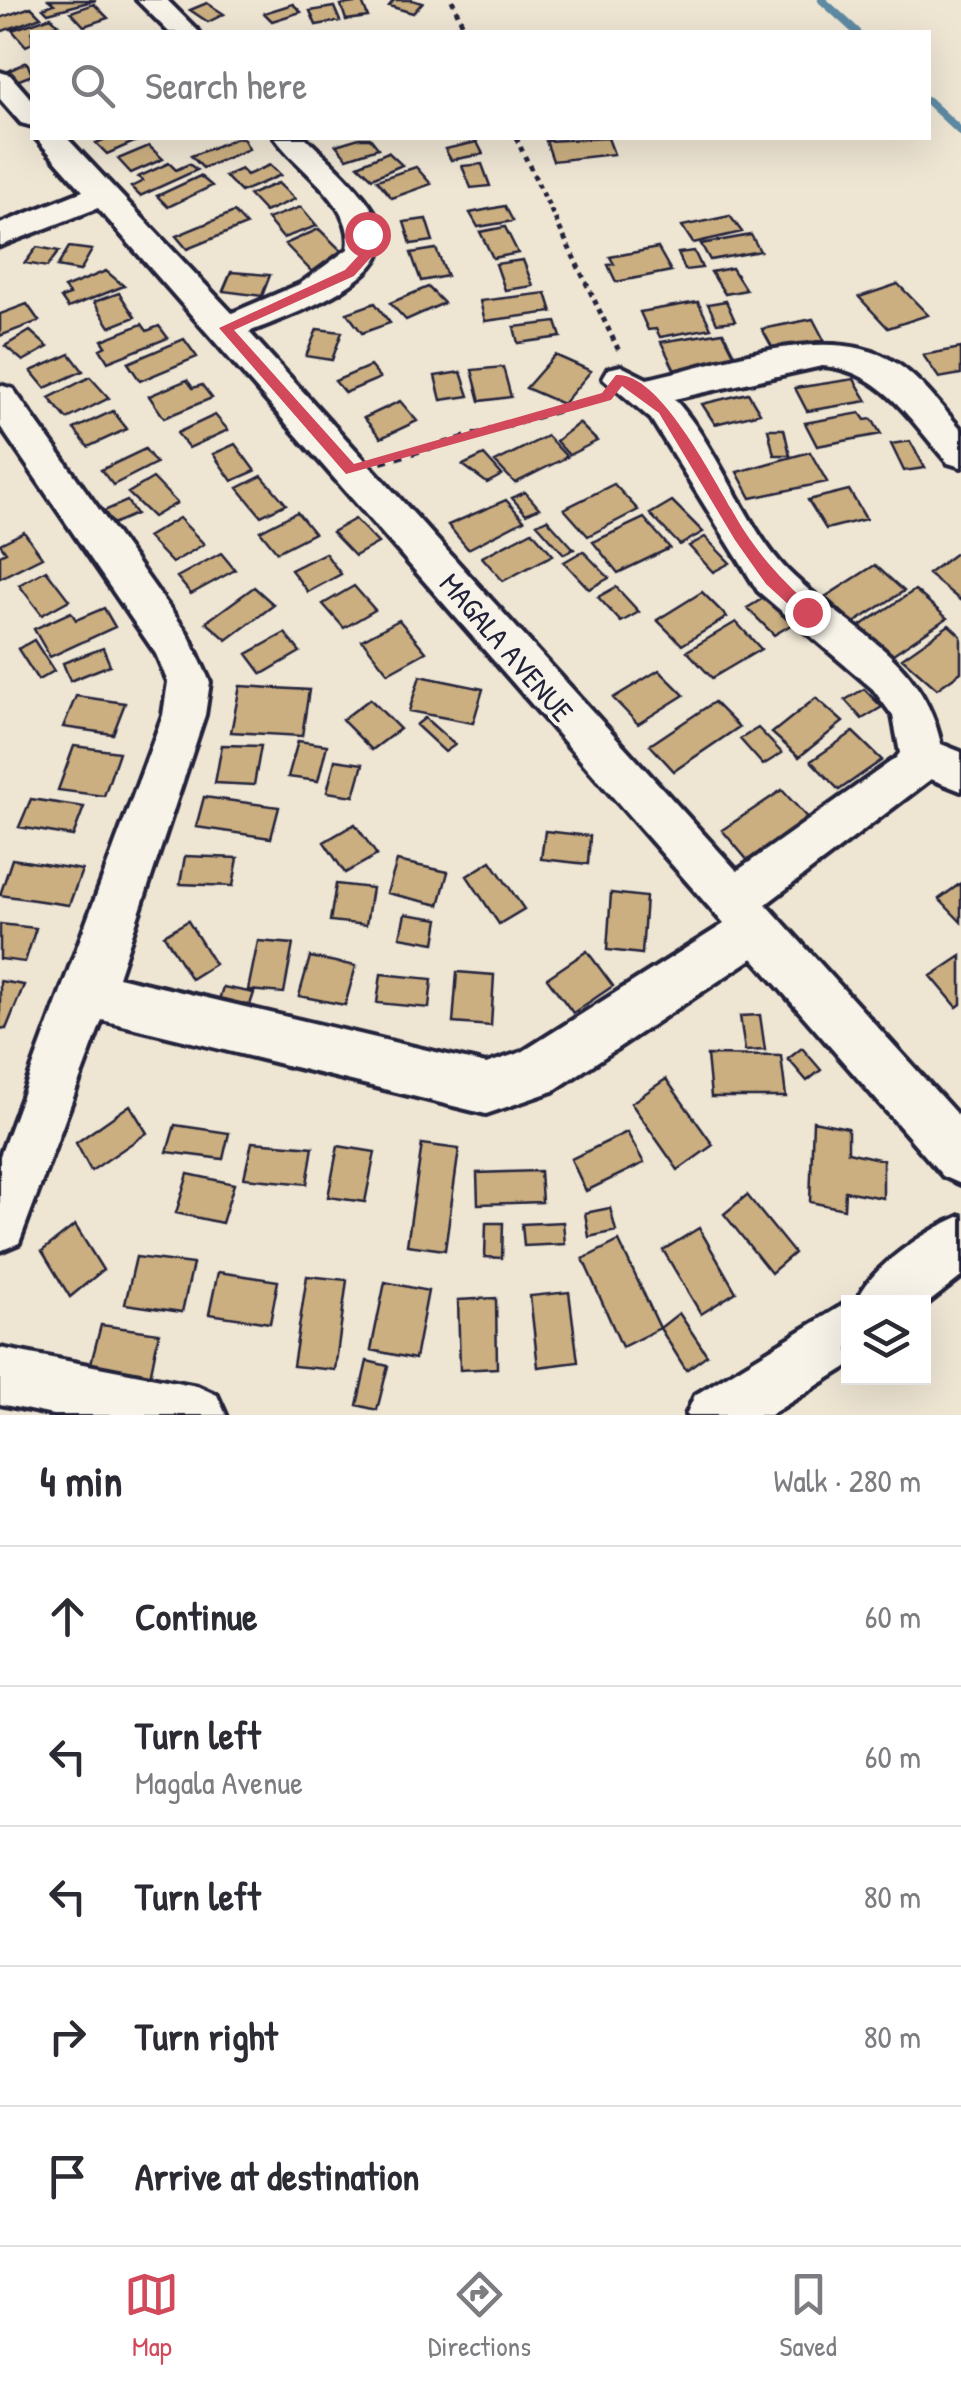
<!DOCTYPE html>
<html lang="en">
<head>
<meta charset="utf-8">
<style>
	body { margin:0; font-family:"Patrick Hand",sans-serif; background:#f7f7f7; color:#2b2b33 }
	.controls { position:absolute; right:30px; bottom:30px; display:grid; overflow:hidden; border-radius:0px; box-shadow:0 10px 40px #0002 }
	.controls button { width:90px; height:90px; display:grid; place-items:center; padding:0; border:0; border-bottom:2px solid #e1e1e2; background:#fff; color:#2b2b33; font:50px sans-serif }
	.stop { position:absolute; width:30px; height:30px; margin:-22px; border:8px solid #d1495b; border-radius:50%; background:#fff }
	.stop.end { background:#d1495b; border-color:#fff; box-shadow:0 2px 10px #0008 }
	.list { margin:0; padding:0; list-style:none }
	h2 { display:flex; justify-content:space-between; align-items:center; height:130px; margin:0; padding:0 40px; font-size:42px }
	h2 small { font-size:32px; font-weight:400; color:#7c7c81 }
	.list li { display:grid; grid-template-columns:65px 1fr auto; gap:30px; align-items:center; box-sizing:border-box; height:140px; padding:0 40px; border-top:2px solid #e1e1e2 }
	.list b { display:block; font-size:38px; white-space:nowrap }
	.list p { margin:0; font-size:32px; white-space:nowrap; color:#7c7c81 }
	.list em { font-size:32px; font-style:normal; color:#7c7c81 }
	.icon { flex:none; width:55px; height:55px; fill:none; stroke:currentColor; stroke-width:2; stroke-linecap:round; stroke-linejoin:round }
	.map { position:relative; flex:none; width:961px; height:1415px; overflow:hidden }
	.search { position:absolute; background:#fff; box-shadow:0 10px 40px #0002; left:30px; right:30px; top:30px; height:110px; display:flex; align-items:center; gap:25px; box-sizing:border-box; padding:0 35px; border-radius:0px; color:#7c7c81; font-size:38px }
	.sheet { height:830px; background:#fff }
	nav { display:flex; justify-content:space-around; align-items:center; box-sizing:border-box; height:140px; border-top:2px solid #e1e1e2; background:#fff; font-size:28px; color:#7c7c81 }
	nav a { display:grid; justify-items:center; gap:5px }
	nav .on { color:#d1495b }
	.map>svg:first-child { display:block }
</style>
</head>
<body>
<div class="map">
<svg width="961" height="1415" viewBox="0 0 961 1415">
	<rect width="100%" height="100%" fill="#eee5d3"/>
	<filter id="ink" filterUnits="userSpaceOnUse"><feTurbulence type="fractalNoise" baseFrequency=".01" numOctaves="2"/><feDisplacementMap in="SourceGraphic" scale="20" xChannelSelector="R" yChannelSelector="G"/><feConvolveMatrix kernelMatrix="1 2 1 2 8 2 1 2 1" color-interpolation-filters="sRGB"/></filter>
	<g filter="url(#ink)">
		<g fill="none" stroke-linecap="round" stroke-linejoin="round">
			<path stroke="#5f8aa3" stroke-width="8" d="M822,0L857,32
				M928,101L961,132"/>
		</g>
		<path fill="#cbaf81" stroke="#22223b" stroke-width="2.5" d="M49,0H96L48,13L43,8L54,4Z
			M394,0H412L422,3L413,13L389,6Z
			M362,2L368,17L346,20L341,5Z
			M207,3L224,14L208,22L190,10Z
			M94,4L108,18L84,26L71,12Z
			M293,4L301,12L272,21L264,13Z
			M31,7L41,17L0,32V18Z
			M334,7L340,21L316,25L310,11Z
			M51,17L58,24L32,32V43L26,46L12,30Z
			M27,62L32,75L9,84L0,75Z
			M108,138H143L107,154L96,143Z
			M237,138H243L249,149L203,168L191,156Z
			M359,138H370L378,148L347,158L336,145Z
			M608,138L614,154L553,161L546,141Z
			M477,142L483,154L451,160L445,149Z
			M149,146L163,159L131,173L118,159Z
			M388,152L402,165L372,178L358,165Z
			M169,163L176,170L189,164L197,170L140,196L131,187L143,181L138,177Z
			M482,164L490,186L471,188L462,166Z
			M270,165L281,175L241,192L225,176L241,169L247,175Z
			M416,167L431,184L392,198L377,180Z
			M200,176L212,186L168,207L157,196Z
			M278,183L295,199L265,212L249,195Z
			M505,206L513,221L478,227L470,213Z
			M301,207L317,226L283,238L267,219Z
			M234,212L246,225L187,249L176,236Z
			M730,216L742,232L693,243L682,226Z
			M426,219L433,241L411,244L404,222Z
			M505,227L518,253L493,258L480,232Z
			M319,229L351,260L316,276L285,244Z
			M751,235L760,251L710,260L701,244Z
			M37,247L59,251L47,267L25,263Z
			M69,247L92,250L80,271L57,267Z
			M658,248L671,271L616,282L608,265L614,264L610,257Z
			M436,249L447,276L421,281L411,253Z
			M694,251L702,268L685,270L678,253Z
			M523,260L533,286L505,290L496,264Z
			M732,268L746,290L725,294L711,272Z
			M106,271L124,286L68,308L61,298L70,295L64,288Z
			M231,272L270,275L262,296L223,291Z
			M898,284L928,315L888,328L859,297Z
			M428,287L444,303L406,320L390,303Z
			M119,293L135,317L110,327L94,302Z
			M546,293L552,312L485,321L480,301Z
			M726,301L735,321L717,323L708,304Z
			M698,302L711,328L660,337L656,329L648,330L640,312Z
			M375,303L390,323L362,333L347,313Z
			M27,304L39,321L0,336V314Z
			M813,319L824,340L789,346L792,351L776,354L762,329Z
			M556,322L561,337L518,343L514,327Z
			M142,324L147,331L159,326L168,338L108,362L100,349L106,346L102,340Z
			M317,329L342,332L332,360L306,356Z
			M30,331L48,347L23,361L5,346Z
			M723,332L738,362L675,371L661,342Z
			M184,339L197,357L140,381L128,363Z
			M961,348V374L939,378L923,355Z
			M70,354L83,371L45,388L31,371Z
			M555,355L591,371L563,404L526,388Z
			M370,366L380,378L345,393L335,381Z
			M503,367L511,397L480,401L472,370Z
			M461,372L469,396L441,400L435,376Z
			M90,377L109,398L67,419L49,398Z
			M854,379L867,401L807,411L795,388Z
			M187,380L193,388L202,385L212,398L164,418L149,396Z
			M748,393L760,413L715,424L702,404Z
			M400,401L417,421L381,438L364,418Z
			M113,411L127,429L88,447L74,429Z
			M860,413L865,420L872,419L881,434L817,446L805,423Z
			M215,415L228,430L189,448L177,433Z
			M579,423L597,441L569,455L556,441Z
			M768,429H784L790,455H774Z
			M547,436L567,457L515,483L495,462Z
			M910,441L925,468L904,471L891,444Z
			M235,444L255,471L232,481L213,454Z
			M145,449L156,463L113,485L101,470Z
			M810,452L827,482L751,498L737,472Z
			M484,455L502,475L487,483L463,465Z
			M262,476L286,504L261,516L238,488Z
			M153,478L177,503L153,517L128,493Z
			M614,484L638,510L588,536L564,509Z
			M849,490L866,519L826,529L808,500Z
			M525,492L539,508L526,514L512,498Z
			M506,500L524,520L468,549L448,525Z
			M127,501L136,514L113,524L104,511Z
			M672,501L703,532L680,545L650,514Z
			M297,512L314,533L277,552L260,531Z
			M179,518L204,544L172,563L147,537Z
			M644,518L670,548L618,573L593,542Z
			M355,519L378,543L355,556L332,532Z
			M547,519L574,549L564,554L537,524Z
			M532,531L553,555L503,581L482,557Z
			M24,532L42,557L0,578V555L6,552L0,544Z
			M705,537L730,563L713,572L689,546Z
			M961,549V599L960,600L928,574Z
			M583,551L609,578L589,589L564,562Z
			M221,553L235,570L191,594L177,577Z
			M325,553L341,574L308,592L291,570Z
			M875,565L904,591L854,623L825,597Z
			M46,570L69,600L42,615L19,585Z
			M354,586L375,610L344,628L323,604Z
			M254,587L274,605L227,640L206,622Z
			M616,587L639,612L621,622L598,597Z
			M915,590L947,618L884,660L853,631Z
			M702,592L727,617L682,645L657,620Z
			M767,596L794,623L774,635L747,608Z
			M104,608L115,627L50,657L34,629L71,612L76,620Z
			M399,620L426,652L388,673L362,640Z
			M736,622L761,649L712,678L687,651Z
			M949,625L961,636V672L937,689L902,658Z
			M285,633L300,652L262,674L247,654Z
			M34,640L54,671L38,680L18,649Z
			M103,648L110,665L70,681L63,663Z
			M659,670L684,695L638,724L613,698Z
			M420,676L483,689L473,723L409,711Z
			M240,686L309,690L302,736L231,732Z
			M864,689L882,707L862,719L845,700Z
			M76,696L125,703L113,734L63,727Z
			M816,698L843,722L799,757L772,733Z
			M370,699L400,729L372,750L342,720Z
			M714,702L739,727L674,771L650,745Z
			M425,718L455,745L445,752L416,725Z
			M758,728L782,753L763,765L740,739Z
			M853,732L882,760L839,790L811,761Z
			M298,741L327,745L318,781L288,777Z
			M222,745L261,746L254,785L215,783Z
			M74,746L119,752L104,796L58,790Z
			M335,760L363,764L354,796L327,792Z
			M782,790L811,822L750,863L722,830Z
			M204,797L279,807L271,838L196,827Z
			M31,799L84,807L73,836L19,827Z
			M355,824L377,855L345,873L324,842Z
			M545,831L590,836L588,864L541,859Z
			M185,856L238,858L233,886L180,884Z
			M12,859L82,870L69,905L0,895Z
			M397,861L448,872L439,905L387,893Z
			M491,861L524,909L499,924L467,876Z
			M961,883V922L939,899Z
			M336,884L372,888L366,925L330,921Z
			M611,893L646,897L642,954L607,950Z
			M405,914L439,919L435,943L400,937Z
			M188,921L215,964L191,979L164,935Z
			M0,924L36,928L25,962L0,959Z
			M258,941L293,944L284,993L248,990Z
			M587,951L613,986L573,1013L547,978Z
			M961,956V1004L957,1007L931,976Z
			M310,957L356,966L345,1005L299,996Z
			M457,972L494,975L491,1026L453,1023Z
			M381,974L432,979L429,1008L377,1003Z
			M0,981L24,985L6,1029L0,1028Z
			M223,987L254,993L241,1032L211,1026Z
			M760,1015L765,1050L745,1051L740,1016Z
			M802,1048L821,1070L807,1081L788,1059Z
			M707,1055L781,1056L786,1097H711Z
			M666,1079L713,1145L678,1170L631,1103Z
			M130,1105L147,1133L91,1171L76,1143Z
			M813,1121L848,1128V1152L883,1160V1198L845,1191L844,1209L810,1202Z
			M175,1125L229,1133L223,1159L167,1152Z
			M627,1132L644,1163L586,1191L571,1159Z
			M252,1142L313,1147L307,1184L244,1178Z
			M422,1144L459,1149L445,1250L407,1245Z
			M338,1146L375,1152L365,1202L328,1197Z
			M540,1171L542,1202L478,1204L477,1173Z
			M188,1174L234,1184L222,1223L176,1213Z
			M747,1195L794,1253L771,1273L724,1214Z
			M610,1208L616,1231L589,1237L585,1213Z
			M563,1222L565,1244L524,1246L522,1224Z
			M486,1223H503L502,1258L485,1257Z
			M75,1225L103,1270L70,1297L42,1251Z
			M699,1228L736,1292L701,1314L663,1250Z
			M619,1241L660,1328L622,1347L583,1259Z
			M136,1257L193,1264L182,1312L125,1304Z
			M218,1272L278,1281L270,1323L209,1314Z
			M307,1276L347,1280L335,1370L293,1366Z
			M385,1282L428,1291L415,1359L371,1350Z
			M569,1292L578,1362L538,1367L530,1296Z
			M496,1298L497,1368L460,1370L458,1300Z
			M679,1313L707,1355L686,1370L660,1328Z
			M101,1325L159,1333L149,1382L88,1375Z
			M367,1361L388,1366L377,1410L357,1405Z"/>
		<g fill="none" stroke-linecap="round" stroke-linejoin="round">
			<g stroke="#22223b" stroke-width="8">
				<path id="minor" d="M137,0H167L199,32H169Z
					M0,72L10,75L32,100V126L21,123L0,99Z
					M36,138H67L232,313L300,284L348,249C356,204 298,171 275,138H306C327,159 381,205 383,236C386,284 285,317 249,332L737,871L896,758L900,753L893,716L873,689L758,591L651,419L603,378L608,369L621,366L647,379C718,364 831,320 896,363C922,380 941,407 961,429V467L948,463C911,421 882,370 822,366L674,399C717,444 745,528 788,571C848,630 922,655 941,744L961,752V791L931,779L766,904L961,1119V1184L943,1176L753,958L553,1091L486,1114L102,1020L19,1243L0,1251V1156L163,715L168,682L156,654L0,426V385L13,389L188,634L210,682L205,715L118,977L486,1064L522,1052L724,924L98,208L0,246V224L83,191Z
					M961,1216V1277L924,1306V1302H857C870,1266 926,1231 961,1216Z
					M848,1302V1366L770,1415H686L695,1395Z
					M0,1348L197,1386L217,1395L226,1415H53L0,1404Z"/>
			</g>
			<path stroke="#22223b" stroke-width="5" stroke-dasharray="5 5" stroke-linecap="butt" d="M452,0L466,32
				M516,138L619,351"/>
			<path stroke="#22223b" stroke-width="6" stroke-dasharray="8 8" stroke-linecap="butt" d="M381,462L605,397"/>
			<use href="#minor" fill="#f7f3e8" fill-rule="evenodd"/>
		</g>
	</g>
	<path fill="#d1495b" d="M367,230L373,234V255L354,276L234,330L354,464L602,393L616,375C663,371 721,496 745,532C764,561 786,584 812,607V616H801L766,584L735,540L659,413L622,386L611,400L346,474L219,328L345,270L360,254L361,234Z"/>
	<g text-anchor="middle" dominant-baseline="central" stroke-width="8" stroke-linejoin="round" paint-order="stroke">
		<g font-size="30" fill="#22223b" stroke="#f7f3e8">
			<text transform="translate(507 647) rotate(49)">MAGALA AVENUE</text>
		</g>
	</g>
</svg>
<div class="controls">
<button><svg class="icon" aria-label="layers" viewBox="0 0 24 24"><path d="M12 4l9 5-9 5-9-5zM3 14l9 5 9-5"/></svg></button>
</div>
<div class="stop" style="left:367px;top:234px"></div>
<div class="stop end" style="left:807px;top:612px"></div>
<div class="search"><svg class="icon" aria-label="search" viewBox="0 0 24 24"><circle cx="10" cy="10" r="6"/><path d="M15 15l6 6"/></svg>Search here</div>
</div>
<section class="sheet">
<h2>4 min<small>Walk · 280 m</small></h2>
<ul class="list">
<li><svg class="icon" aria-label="ahead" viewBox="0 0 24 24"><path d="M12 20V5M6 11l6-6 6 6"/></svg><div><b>Continue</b></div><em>60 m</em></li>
<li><svg class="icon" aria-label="left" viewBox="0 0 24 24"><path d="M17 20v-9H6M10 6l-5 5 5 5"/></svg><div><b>Turn left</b><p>Magala Avenue</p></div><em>60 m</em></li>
<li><svg class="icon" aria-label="left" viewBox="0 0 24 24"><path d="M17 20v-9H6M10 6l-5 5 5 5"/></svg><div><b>Turn left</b></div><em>80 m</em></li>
<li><svg class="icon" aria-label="right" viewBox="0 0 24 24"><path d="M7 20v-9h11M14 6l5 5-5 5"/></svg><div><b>Turn right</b></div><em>80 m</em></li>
<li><svg class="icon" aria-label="arrive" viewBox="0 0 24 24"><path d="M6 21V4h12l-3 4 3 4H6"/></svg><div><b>Arrive at destination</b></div></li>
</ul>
</section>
<nav>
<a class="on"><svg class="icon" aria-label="map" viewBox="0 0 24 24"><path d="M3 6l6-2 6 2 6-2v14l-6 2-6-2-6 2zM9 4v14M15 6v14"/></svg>Map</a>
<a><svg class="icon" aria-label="directions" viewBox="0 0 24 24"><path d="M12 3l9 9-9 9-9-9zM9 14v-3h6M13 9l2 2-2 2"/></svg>Directions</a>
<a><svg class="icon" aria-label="saved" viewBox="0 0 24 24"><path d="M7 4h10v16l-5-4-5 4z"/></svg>Saved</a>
</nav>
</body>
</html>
